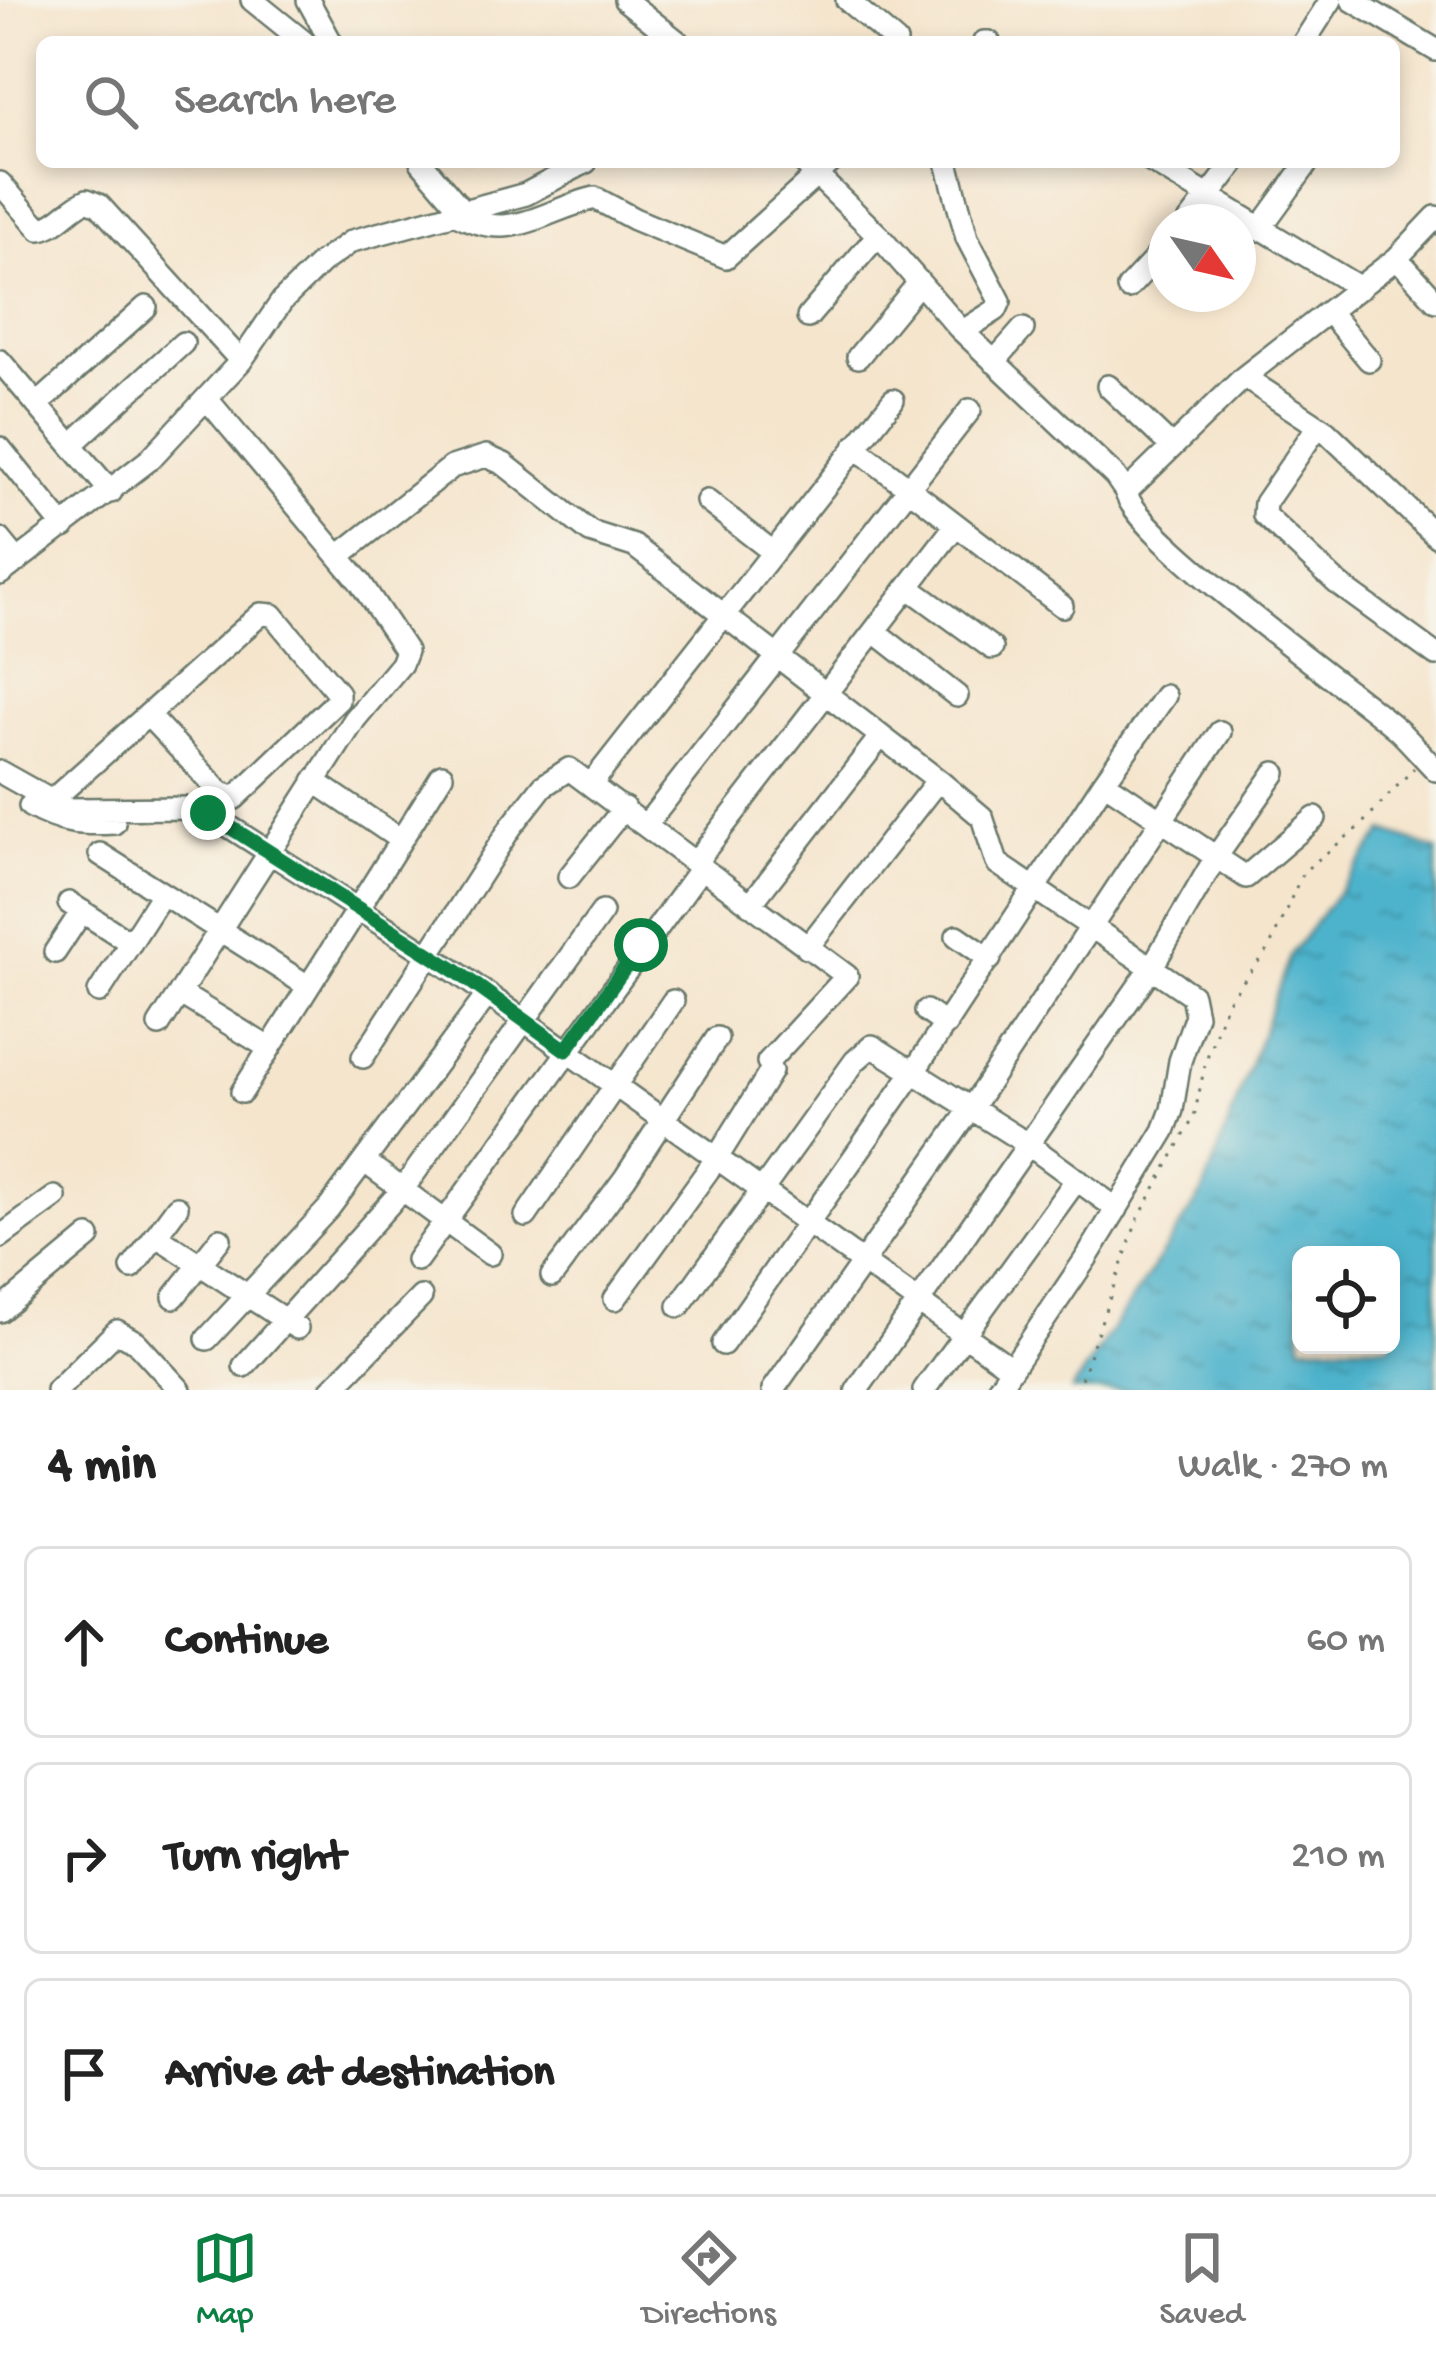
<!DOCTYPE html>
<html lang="en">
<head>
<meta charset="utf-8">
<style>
	body { margin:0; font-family:"Gochi Hand",sans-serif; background:#f2f2f2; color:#222 }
	.controls { position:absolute; right:36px; bottom:36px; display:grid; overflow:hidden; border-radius:18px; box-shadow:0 6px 18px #0003 }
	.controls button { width:108px; height:108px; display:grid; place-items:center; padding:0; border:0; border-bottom:3px solid #e0e0e0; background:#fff; color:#222; font:60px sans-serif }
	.compass { position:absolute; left:1148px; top:204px; width:108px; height:108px; border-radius:50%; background:#fff; box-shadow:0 6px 18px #0003; rotate:124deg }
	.stop { position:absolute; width:36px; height:36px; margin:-27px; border:9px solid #0b8043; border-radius:50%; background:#fff }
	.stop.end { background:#0b8043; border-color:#fff; box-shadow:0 3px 12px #0008 }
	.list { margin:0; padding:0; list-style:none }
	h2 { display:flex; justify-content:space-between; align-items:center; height:156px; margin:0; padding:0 48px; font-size:51px }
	h2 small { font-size:39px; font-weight:400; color:#767676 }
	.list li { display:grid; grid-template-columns:78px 1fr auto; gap:36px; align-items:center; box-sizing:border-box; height:192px; margin:0 24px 24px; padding:0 24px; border:3px solid #e0e0e0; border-radius:18px }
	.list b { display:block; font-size:45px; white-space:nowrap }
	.list em { font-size:39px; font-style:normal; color:#767676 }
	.icon { flex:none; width:66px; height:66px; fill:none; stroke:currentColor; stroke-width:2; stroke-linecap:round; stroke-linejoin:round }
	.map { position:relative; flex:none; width:1436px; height:1390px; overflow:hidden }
	.search { position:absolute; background:#fff; box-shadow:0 6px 18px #0003; left:36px; right:36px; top:36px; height:132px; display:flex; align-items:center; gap:30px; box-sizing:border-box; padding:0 42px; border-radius:18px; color:#767676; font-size:45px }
	.sheet { height:804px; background:#fff }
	nav { display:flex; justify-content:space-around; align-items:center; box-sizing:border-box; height:168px; border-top:3px solid #e0e0e0; background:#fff; font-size:33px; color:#767676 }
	nav a { display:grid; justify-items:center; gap:6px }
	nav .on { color:#0b8043 }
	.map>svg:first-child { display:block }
</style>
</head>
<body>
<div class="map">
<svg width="1436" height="1390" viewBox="0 0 1436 1390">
	<defs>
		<pattern id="water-ripples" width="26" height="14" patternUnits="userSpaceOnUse" patternTransform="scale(3)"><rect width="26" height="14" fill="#4db3cc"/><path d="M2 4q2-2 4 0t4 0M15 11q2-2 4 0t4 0" fill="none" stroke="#3f93a6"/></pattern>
	</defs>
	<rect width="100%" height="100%" fill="#f7f3e8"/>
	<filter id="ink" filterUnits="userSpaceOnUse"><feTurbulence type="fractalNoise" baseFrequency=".00833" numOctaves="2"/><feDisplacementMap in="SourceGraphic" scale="24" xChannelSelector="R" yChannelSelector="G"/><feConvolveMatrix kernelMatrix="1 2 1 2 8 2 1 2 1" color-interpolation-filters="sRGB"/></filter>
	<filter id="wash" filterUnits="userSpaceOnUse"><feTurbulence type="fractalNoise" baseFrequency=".004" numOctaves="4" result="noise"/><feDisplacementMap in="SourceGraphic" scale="48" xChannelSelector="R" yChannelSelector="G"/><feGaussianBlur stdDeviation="2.7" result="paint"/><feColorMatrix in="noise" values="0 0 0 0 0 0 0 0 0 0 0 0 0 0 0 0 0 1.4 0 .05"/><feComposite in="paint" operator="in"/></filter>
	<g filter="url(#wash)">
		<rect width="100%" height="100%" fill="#f5e5cd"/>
		<path fill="url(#water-ripples)" stroke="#367880" stroke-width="3" fill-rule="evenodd" d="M1384,831L1436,850V1390H1072L1203,1192L1291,954ZM1301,1255H1391V1345H1301Z"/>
	</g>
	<g filter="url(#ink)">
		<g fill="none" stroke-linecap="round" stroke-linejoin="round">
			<g stroke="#6a786a" stroke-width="26">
				<path id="minor" d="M252,0L304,42
					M308,0L331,42
					M625,0L678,42
					M847,0L896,42
					M1352,0L1436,50
					M984,42H989
					M1304,42L1331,0
					M421,162L462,210
					M803,162L878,235L959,328L1115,476L1126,492L1244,377L1397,258L1436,217
					M947,162L967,238L1000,301L996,310L963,331
					M1152,162L1360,288
					M0,183L40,229C58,226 70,207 87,200L99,205L241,361
					M453,212C511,245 540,211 595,198L634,219L726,257L831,162
					M1189,222L1235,162
					M1259,230L1306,165
					M1397,258L1436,301
					M1128,288L1166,247
					M1329,312L1369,360
					M808,317L878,235
					M858,357L918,284
					M0,361L111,492
					M994,362L1023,329
					M1244,377L1326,431L1436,536
					M1108,386L1172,447
					M37,405L146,307
					M1318,426L1265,503L1264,515L1337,583L1436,655
					M71,445L183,343
					M855,447L1062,606
					M0,448L64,527
					M1126,492C1134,536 1351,689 1398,730C1411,742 1423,757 1436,770
					M707,501L773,552
					M0,539L18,561
					M339,556L452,467L486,456L504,464L590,532L634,546L938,780L982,817L997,863L1192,995L1196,1015L1180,1061L1172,1110L1164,1131L1087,1257L997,1390
					M0,574L149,460L241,361L282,301L321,263L352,241L526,194L586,162
					M908,587L992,648
					M874,631L957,696
					M0,772L66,809L195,808L208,813L456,972L1011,1368
					M314,781L401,840
					M1104,782L1246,877L1315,818
					M592,783L893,400
					M51,801L261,614L273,615L338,693V700L235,798L221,793L148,715
					M30,806C60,823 80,825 114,823
					M646,825L970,410
					M100,854L308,986
					M695,863L956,525
					M569,877L624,808
					M69,903L131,943
					M750,905L881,736
					M957,936L990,959
					M807,948L938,780
					M55,952L82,911
					M99,992L162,894
					M179,993L269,1048
					M926,1011L946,1025
					M159,1025L355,719L401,664L406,651L360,582L207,399
					M363,1057L511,827L543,786L569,769L847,976L768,1062
					M242,1092L442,775
					M365,1162L490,1254
					M526,1216L673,1001
					M157,1236L297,1328
					M0,1237L55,1197
					M417,1260L701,868
					M132,1268L177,1207
					M552,1276L625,1178L717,1038
					M174,1297L220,1239
					M615,1299L717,1158L771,1071
					M679,1306L855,1061L872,1046L1029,1145L1117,1209
					M0,1311L89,1237
					M207,1339L329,1208L488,994
					M723,1344L913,1073L1104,782L1165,696
					M244,1366L403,1189L602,912
					M57,1390L117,1331L136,1342L180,1390
					M331,1390L421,1297
					M773,1390L972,1107L1220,732
					M857,1390L1152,967L1216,857L1275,773
					M924,1390L1077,1179"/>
			</g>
			<path stroke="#6a786a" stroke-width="3" stroke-dasharray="3 9" stroke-linecap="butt" d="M1077,1390L1137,1221L1194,1117L1206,1060L1227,1002L1269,948L1303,872L1360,826L1414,768"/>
			<use href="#minor" stroke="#fff" stroke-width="21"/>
		</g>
	</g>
	<g fill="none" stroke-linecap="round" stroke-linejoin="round" filter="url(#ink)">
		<path stroke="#0b8043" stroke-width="15" d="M208,813L456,971L566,1050L641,945"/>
	</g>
</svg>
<div class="controls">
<button><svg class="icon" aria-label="locate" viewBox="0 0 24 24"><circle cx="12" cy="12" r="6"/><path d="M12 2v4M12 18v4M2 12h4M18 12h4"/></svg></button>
</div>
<svg class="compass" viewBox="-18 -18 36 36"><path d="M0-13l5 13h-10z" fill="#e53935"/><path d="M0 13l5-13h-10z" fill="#767676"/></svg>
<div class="stop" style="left:641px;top:945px"></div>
<div class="stop end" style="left:208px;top:813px"></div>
<div class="search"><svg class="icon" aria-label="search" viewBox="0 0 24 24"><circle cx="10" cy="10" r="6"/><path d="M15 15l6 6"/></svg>Search here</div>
</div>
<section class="sheet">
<h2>4 min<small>Walk · 270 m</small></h2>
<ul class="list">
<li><svg class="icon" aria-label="ahead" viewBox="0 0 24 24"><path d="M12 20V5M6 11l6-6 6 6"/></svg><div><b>Continue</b></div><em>60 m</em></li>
<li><svg class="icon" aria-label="right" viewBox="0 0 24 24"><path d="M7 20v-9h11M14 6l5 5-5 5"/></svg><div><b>Turn right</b></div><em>210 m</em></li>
<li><svg class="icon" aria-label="arrive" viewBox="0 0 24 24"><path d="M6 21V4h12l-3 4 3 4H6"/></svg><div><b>Arrive at destination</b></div></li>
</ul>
</section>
<nav>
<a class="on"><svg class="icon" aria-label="map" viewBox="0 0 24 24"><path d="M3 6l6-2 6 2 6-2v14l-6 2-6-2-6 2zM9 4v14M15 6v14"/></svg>Map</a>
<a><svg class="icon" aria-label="directions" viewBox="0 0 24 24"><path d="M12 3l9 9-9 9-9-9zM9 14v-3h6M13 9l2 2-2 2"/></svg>Directions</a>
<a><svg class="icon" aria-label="saved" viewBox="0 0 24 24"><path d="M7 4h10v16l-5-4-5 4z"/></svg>Saved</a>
</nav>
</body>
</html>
